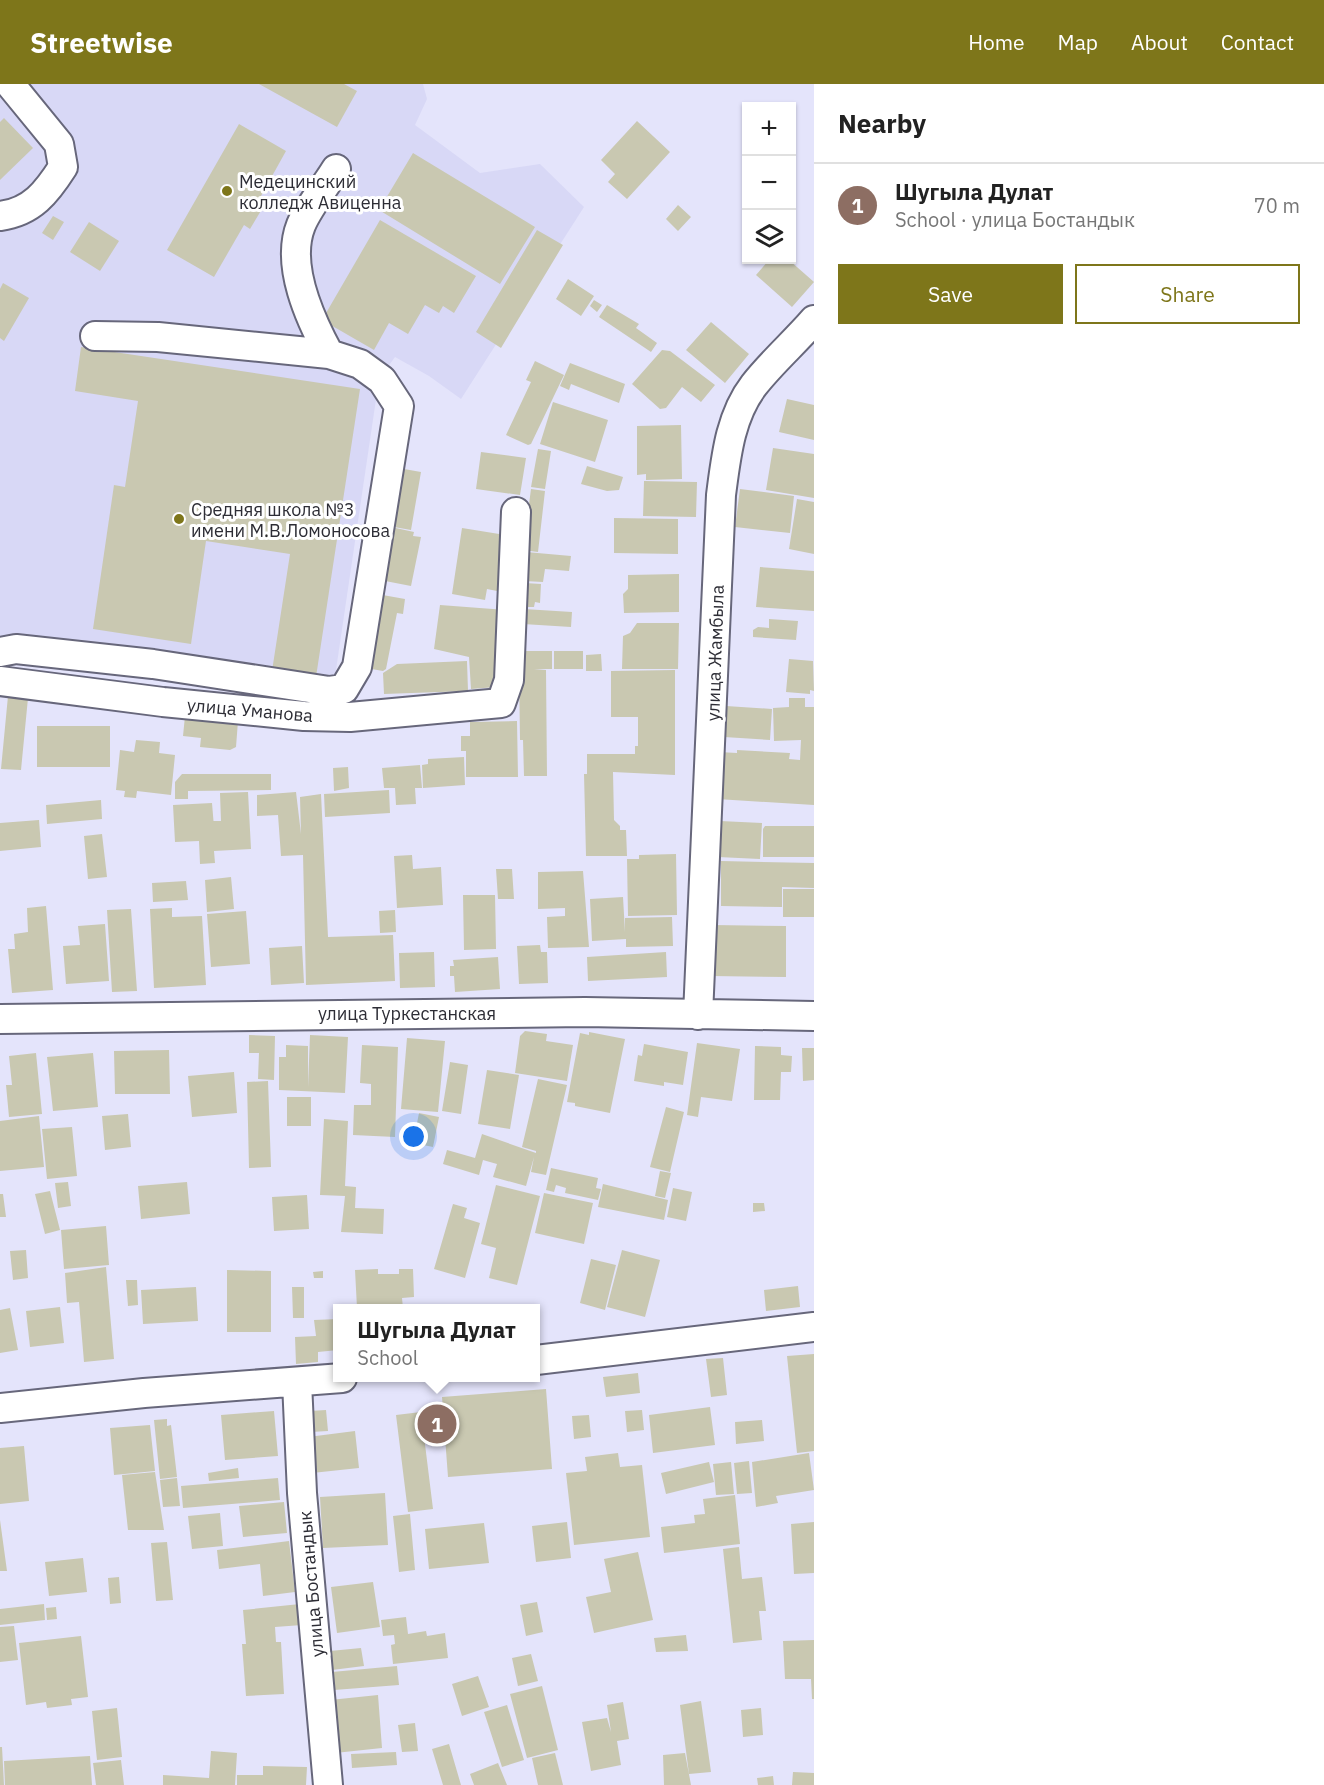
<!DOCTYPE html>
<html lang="en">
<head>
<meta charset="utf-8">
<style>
	body { margin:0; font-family:"IBM Plex Sans",sans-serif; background:#f2f2f2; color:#222 }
	.controls { position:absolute; right:18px; top:18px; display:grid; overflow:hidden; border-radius:0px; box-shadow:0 2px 4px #0004 }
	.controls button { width:54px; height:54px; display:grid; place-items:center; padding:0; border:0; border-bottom:2px solid #e0e0e0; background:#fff; color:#222; font:30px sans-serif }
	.you { position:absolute; left:414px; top:1053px; width:21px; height:21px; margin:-15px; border:4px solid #fff; border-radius:50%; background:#1a73e8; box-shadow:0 0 0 9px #1a73e833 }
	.badge { display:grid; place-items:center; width:39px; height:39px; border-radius:50%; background:#7e761a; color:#fff; font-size:20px; font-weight:700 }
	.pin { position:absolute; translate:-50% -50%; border:3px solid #fff; box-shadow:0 2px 6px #0006 }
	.popup { position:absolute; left:333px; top:1220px; width:207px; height:78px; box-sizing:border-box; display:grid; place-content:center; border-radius:0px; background:#fff; filter:drop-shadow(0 2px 4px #0005); font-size:20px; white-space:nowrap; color:#767676 }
	.popup b { font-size:22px; color:#222 }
	.popup::after { content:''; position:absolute; left:50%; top:100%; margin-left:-12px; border:12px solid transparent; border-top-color:#fff }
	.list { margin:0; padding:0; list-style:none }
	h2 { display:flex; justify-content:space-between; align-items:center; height:78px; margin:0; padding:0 24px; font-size:26px }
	h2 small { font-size:20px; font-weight:400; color:#767676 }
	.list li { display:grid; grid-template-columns:39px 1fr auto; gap:18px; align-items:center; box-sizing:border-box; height:84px; padding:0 24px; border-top:2px solid #e0e0e0 }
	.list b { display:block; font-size:22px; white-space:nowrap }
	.list p { margin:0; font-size:20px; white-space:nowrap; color:#767676 }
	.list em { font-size:20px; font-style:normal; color:#767676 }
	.actions { display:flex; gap:12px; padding:18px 24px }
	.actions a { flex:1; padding:14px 0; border:2px solid #7e761a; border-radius:0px; text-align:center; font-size:21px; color:#7e761a }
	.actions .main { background:#7e761a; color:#fff }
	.icon { flex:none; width:33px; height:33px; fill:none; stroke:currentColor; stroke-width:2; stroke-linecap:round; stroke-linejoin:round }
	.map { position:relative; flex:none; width:814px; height:1701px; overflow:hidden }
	header { display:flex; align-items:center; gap:36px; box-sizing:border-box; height:84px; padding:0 30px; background:#7e761a; color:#fff }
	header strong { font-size:28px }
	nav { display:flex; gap:33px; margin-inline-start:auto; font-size:21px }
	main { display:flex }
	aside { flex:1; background:#fff }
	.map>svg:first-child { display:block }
</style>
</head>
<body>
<header>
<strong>Streetwise</strong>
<nav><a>Home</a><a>Map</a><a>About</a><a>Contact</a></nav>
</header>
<main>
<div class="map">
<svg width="814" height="1701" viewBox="0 0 814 1701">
	<rect width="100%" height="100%" fill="#e4e4fb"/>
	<path fill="#d8d8f6" d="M0,0H423L427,15L415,41L480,89L540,80L584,123L461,315L429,292L395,273L379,295L332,613L310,618L0,575Z"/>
	<path fill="#c9c8b1" d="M259,0H344L357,7L337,43Z
		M4,34L33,64L0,96V38Z
		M637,37L670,68L627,115L608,98L615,90L601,76Z
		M239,40L286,67L256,121L262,125L250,145L244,141L214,193L167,166Z
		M413,69L535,143L500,200L379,126Z
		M678,121L691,133L678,147L666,135Z
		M53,132L64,138L53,156L42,149Z
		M380,136L476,192L454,229L443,222L439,229L425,221L408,250L389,239L374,266L322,236Z
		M89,138L119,157L100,187L70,168Z
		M537,146L563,161L501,264L476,248Z
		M769,176H789L814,198L792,223L756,191Z
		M568,195L594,212L581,232L556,215Z
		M3,199L29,214L4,257L0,254V205Z
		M594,216L602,221L597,228L590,222Z
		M607,221L639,240L636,244L657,259L651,268L599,233Z
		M711,238L749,270L725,299L686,266Z
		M81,263L360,305L316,593L272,587L290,470L206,457L191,560L93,545L114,401L125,403L138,317L75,307Z
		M662,266L670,267L715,301L701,318L682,303L666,324L660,325L632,300Z
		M535,277L564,291L531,360L528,361L506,351L531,298L526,296Z
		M570,279L625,300L619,319L571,300L569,306L560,302Z
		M787,315L814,321V356L779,348Z
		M553,318L608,336L595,378L540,360Z
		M681,341L682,395L646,396V390L637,391V342Z
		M773,364L814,370V414L766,406Z
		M538,365L551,367L545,405L531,403Z
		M481,368L526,374L520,411L476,405Z
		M587,382L623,393L619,406L607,407L581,400Z
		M404,385L421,388L411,446L394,443Z
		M644,397L697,398L696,433L643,432Z
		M531,405L545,407L538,468L523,466Z
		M740,405L794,412L790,449L735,443Z
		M797,415L814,418V470L789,465Z
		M614,434L678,435V470L614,469Z
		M391,443L414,448L413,452L421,453L411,502L380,496Z
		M462,444L511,452L502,508L487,505L485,516L452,510Z
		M526,468L571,472L569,487L545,485L543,498L524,497Z
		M760,483L814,487V527L756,523Z
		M679,490V528L624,529L623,510L628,505V491Z
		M525,499L541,500L540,519L535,518L534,523H526L524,519Z
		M377,510L405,515L403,530L397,529L386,585L383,587L366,584Z
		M440,521L506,526L496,603L471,605L469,573L434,565Z
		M524,525L572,528L571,543L523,540Z
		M769,535L798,537L796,556L753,553V546L758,543L769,544Z
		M637,539H679L678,585H622L623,552L630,549Z
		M523,567H552V585H534L546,586L547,692H524L523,656H520L519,586Z
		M554,567H583V585H554Z
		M601,570L602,587H586V571Z
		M789,575L813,577L814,607L810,606V610L786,608Z
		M467,577L468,607L384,610L383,589L397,580Z
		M675,586V691L613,688L614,736L620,742V746H626L627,772H586L584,690H587V670H635V662H638V633H611V587Z
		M8,612L28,614L21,686L1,685Z
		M789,614H805V623H814V721L717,715L719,668L737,669V666L790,669L789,675L800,676L801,656L774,657L773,624L789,623Z
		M726,622L772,625L770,656L724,653Z
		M185,632L238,637L236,663L230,666L200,663L201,654L183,652Z
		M517,637L518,693H466V667H461V652H470V638Z
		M37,642H110V683H37Z
		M136,656L160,658L159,669L175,671L171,711L137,707L136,714L124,713L125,707L116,706L120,666L134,668Z
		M464,673L465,701L423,704L422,681L428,680V675Z
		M420,681L422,704H415L416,720L396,721L395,704H384L382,684Z
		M348,683L349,704L334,707L333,684Z
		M182,690H271V706L188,707V715H175V698Z
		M389,706L390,729L325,733L324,710Z
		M248,708L251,765L214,767L215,779L200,780L199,757L175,758L173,721L212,719L214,743L213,737H221L220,709Z
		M296,708L301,750L300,713L321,710L328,853L393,851L395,897L306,901L303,771L281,772L278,731L257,732V711Z
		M101,716L102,735L47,740L46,721Z
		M39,736L41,763L0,767V739Z
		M720,737L762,739L760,775L718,773Z
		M765,742H814V773H763V745Z
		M102,750L107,793L88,795L84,752Z
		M676,770L677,831L628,832L627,775H639V771Z
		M412,771L413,785L441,783L443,821L397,824L394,772Z
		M721,777L814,779V804L782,803V823L721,822Z
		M496,785H512L514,815H498Z
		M583,787L589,863L548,864L547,833L565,832V824L538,825V788Z
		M231,793L234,825L207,828L205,796Z
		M186,797L188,816L153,818L152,799Z
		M783,805H814V833H783Z
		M463,811H495L496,865L464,866Z
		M623,813L625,848V834L672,833L673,862L626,863V855L592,857L590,815Z
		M46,822L53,906L12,909L8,865H15L14,850L28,848L27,824Z
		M172,824V833L202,832L206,901L154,904L150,825Z
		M131,825L137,907L112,908L107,826Z
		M395,826L396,848L380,849L379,827Z
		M246,827L250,880L211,883L207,830Z
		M105,840L109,897L66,900L63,862L80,861L78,842Z
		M712,841L786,842V893L711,892Z
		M540,861L541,868H547L548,899L519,900L517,862Z
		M302,862L304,899L271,901L269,864Z
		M434,868L435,903L400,904L399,869Z
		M666,868L667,893L588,897L587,873Z
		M498,873L500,905L455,908L454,892H450V882H454L453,876Z
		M525,947L547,950L546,957L573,961L567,997L515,989L520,952Z
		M589,948L625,955L610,1029L575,1022V1019L567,1018L580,949L589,951Z
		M249,951L275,952L274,996L258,995L259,969H249Z
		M310,951L348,953L345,1009L279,1006V973H286V961L308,962V1003Z
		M407,954L445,957L438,1028L401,1025Z
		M697,959L740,965L732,1017L701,1013L698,1033L687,1031Z
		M644,960L688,968L683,1001L664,998V1002L634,997L638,971L642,972Z
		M362,961L398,963L395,1053L353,1051L354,1021H371V1000L360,999Z
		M755,962L781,963V971L792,972L791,988H781L780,1016H754Z
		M802,964H814V996L803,997Z
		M169,966L170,1010H115L114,967Z
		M36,969L42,1030L9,1033L6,1001H12L9,972Z
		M93,969L98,1023L53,1027L47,973Z
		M450,978L468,981L461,1030L442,1027Z
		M487,986L519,991L510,1045L478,1040Z
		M234,988L237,1029L192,1033L188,992Z
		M538,995L567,1001L546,1091L531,1088L534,1073L526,1102L493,1093L497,1080L483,1076L479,1091L443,1080L447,1066L475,1074L482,1050L536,1069V1067L522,1063Z
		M268,997L271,1083L249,1084L247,998Z
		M287,1013H311V1042H287Z
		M666,1023L684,1028L670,1088L650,1083Z
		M419,1029L439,1033L433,1063L413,1059Z
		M128,1030L131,1063L105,1066L102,1032Z
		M39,1032L44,1083L0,1087V1037Z
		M324,1035L348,1037L345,1102L356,1103L355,1124L384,1125L383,1150L341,1148L345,1112L320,1111Z
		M72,1043L77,1092L47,1095L42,1045Z
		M551,1084L598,1094L596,1104L601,1105L598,1116L565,1109L566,1104L556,1101L554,1108L546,1106Z
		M660,1087L671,1089L665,1114L655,1112Z
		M68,1098L71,1122L58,1124L55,1099Z
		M187,1098L190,1130L141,1135L138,1102Z
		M603,1100L668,1116L664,1136L598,1123Z
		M496,1101L540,1112L517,1201L489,1194L496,1164L481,1160Z
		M673,1104L692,1108L686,1137L667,1133Z
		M50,1107L60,1146L45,1150L35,1110Z
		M544,1109L593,1119L584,1160L535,1149Z
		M0,1110H3L6,1133H0Z
		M307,1111L309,1145L274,1147L272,1113Z
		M753,1119H764L765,1127L753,1128Z
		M453,1120L467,1124L464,1134L480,1139L465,1194L434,1185Z
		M106,1142L109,1181L64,1185L61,1146Z
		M26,1166L28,1194L13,1196L10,1167Z
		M622,1166L660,1176L645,1233L607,1223Z
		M591,1175L616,1181L605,1226L580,1219Z
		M106,1183L114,1275L84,1278L79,1218L67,1219L65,1189Z
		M378,1185V1190H399V1185H413L414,1213L402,1214L403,1224H357L355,1186Z
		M227,1186L271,1187V1248H227Z
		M323,1187V1194H314L313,1188Z
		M126,1196H137L138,1221L128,1222Z
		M798,1202L800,1223L766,1227L764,1206Z
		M196,1203L198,1237L143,1240L141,1206Z
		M292,1203H304V1234H293Z
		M60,1223L64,1259L30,1263L26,1227Z
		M10,1224L18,1266L0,1269V1226Z
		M338,1235V1266L318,1268V1278L296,1280L295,1253L316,1252L314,1236Z
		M814,1270V1367L797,1369L787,1272Z
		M723,1274L727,1311L711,1313L706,1275Z
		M638,1289L640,1309L606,1313L603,1293Z
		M546,1305L552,1385L448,1393L442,1313Z
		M710,1323L715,1361L653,1369L649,1331Z
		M326,1326L328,1347L311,1348L310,1327Z
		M642,1326L644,1346L627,1348L625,1327Z
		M274,1327L278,1372L225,1376L221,1331Z
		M421,1328L433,1425L408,1428L396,1331Z
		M589,1331L591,1353L574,1355L572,1332Z
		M167,1335V1342L171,1341L177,1393L160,1395L154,1336Z
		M762,1336L764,1357L736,1360L735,1338Z
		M150,1341L155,1387L114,1391L110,1344Z
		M355,1347L359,1384L312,1389L308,1353Z
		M24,1362L29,1417L0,1420V1364Z
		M618,1369L620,1383L642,1381L650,1453L574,1461L566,1389L587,1387L585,1373Z
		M809,1369L814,1406L776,1412L778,1419L756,1423L752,1378Z
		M749,1377L752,1409L737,1410L734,1379Z
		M709,1378L714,1398L666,1410L661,1389Z
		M731,1378L734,1410L716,1411L713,1380Z
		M238,1384L239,1394L209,1397L208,1389Z
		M155,1388L164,1446H128L122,1391Z
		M177,1394L180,1422L163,1423L160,1396Z
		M278,1394L280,1416L183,1424L181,1402Z
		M385,1409L388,1461L323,1464L320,1413Z
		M735,1411L740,1460L664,1469L661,1443L695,1439L694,1431L705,1430L703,1415Z
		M284,1418L287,1449L243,1453L239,1422Z
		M220,1429L223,1462L192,1465L188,1432Z
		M410,1430L415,1486L399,1488L393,1432Z
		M0,1436L7,1487H0Z
		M567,1438L571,1474L536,1478L532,1442Z
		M814,1438V1489L794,1490L791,1440Z
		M484,1439L489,1479L429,1485L425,1445Z
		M289,1457L295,1508L263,1512L260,1480L219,1485L217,1466Z
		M167,1458L173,1516L156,1517L151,1459Z
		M739,1463L742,1495L762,1493L766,1527H759L762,1556L733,1559L723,1465Z
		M638,1468L653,1536L594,1549L586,1513L611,1508L604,1475Z
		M83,1474L87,1508L49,1512L45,1478Z
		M119,1493L121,1519L110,1520L108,1494Z
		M373,1498L380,1543L337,1549L331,1503Z
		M537,1518L543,1548L526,1552L520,1521Z
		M44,1520L45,1536L0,1541V1525Z
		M300,1520L302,1541L275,1543L276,1558H281L284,1610L246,1612L242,1560H246L243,1526Z
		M56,1523L57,1535L47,1536L46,1524Z
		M406,1533L408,1550L426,1547L427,1552L445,1549L448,1574L393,1580L391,1561L395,1560L394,1551L383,1552L381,1536Z
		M14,1542L18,1576L0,1578V1543Z
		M686,1551L688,1567L656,1568L654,1554Z
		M81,1552L88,1613L71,1615L72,1621L47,1624L46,1618L26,1621L19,1559Z
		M814,1556V1615H812L811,1595H785L783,1557Z
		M361,1564L364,1582L332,1586L330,1567Z
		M531,1570L538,1597L518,1602L512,1574Z
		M397,1582L399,1601L334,1606L332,1588Z
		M478,1592L489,1623L462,1632L452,1600Z
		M542,1602L558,1666L527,1674L510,1610Z
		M378,1611L382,1664L335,1669L330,1616Z
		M701,1617L711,1688L689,1690L680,1621Z
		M623,1618L629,1655L617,1657L621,1681L591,1687L582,1638L607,1634L611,1648L607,1621Z
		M507,1621L524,1676L502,1683L484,1628Z
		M117,1624L122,1673L97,1676L92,1627Z
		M761,1624L763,1651L743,1653L741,1626Z
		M415,1639L418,1667L402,1668L398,1641Z
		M449,1660L461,1701H443L432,1665Z
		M0,1663H2L4,1701H0Z
		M211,1667L237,1669L235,1701H163V1691L209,1694Z
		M396,1668L397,1681L352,1684L351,1670Z
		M555,1669L563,1701H538L532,1674Z
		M685,1669L691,1701H664L663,1671Z
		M90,1672L92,1701H5L4,1677Z
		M121,1676L124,1701H96L93,1679Z
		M498,1679L507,1701H474L470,1690Z
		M263,1682L307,1683L306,1701H237V1691H263Z
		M793,1688L814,1689V1701H792Z
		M773,1692L774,1701H758L757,1694Z"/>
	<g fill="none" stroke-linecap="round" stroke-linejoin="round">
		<g stroke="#67677b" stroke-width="32">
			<path id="minor" d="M0,132C32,128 47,108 63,83L59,60L10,0
				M329,270C310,235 285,181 301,141C309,122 325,103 336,85
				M0,568L16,565L153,580L329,607L344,605L357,583L399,322L382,296L360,280L329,270L158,253L95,252
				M0,597L163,618L304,632L350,633L501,619L509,596L516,428
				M698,931L721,411C726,373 730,332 754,301C772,278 795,258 814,236
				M0,935L585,928L814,932
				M536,1276L814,1243
				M297,1298L302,1409L328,1701
				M0,1324L144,1309L342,1294"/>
		</g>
		<use href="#minor" stroke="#fff" stroke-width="28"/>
	</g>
	<g fill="#7e761a" stroke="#fff" stroke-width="2">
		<circle cx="227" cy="107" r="6"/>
		<circle cx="179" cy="435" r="6"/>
	</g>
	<g text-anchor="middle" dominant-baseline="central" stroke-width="6" stroke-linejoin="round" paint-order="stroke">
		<g font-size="18" fill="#2d2d35" stroke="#fff" text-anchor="start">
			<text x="239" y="97">Медецинский<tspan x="239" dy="21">колледж Авиценна</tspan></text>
			<text x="191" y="425">Средняя школа №3<tspan x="191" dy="21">имени М.В.Ломоносова</tspan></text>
		</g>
		<g font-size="18" fill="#2d2d35" stroke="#fff">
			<text transform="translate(715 569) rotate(-88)">улица Жамбыла</text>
			<text transform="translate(250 626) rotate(5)">улица Уманова</text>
			<text x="407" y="929">улица Туркестанская</text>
			<text transform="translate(311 1500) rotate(-95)">улица Бостандык</text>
		</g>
	</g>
</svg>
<div class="controls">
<button>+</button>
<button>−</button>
<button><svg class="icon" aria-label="layers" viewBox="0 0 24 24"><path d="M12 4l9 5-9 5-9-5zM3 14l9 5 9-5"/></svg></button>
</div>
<div class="you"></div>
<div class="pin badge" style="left:437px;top:1340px;background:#8d6e63">1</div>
<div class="popup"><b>Шугыла Дулат</b>School</div>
</div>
<aside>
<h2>Nearby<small></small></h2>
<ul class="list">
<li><span class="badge" style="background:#8d6e63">1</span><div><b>Шугыла Дулат</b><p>School · улица Бостандык</p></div><em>70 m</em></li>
</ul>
<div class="actions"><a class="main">Save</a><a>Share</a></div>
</aside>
</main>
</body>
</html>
